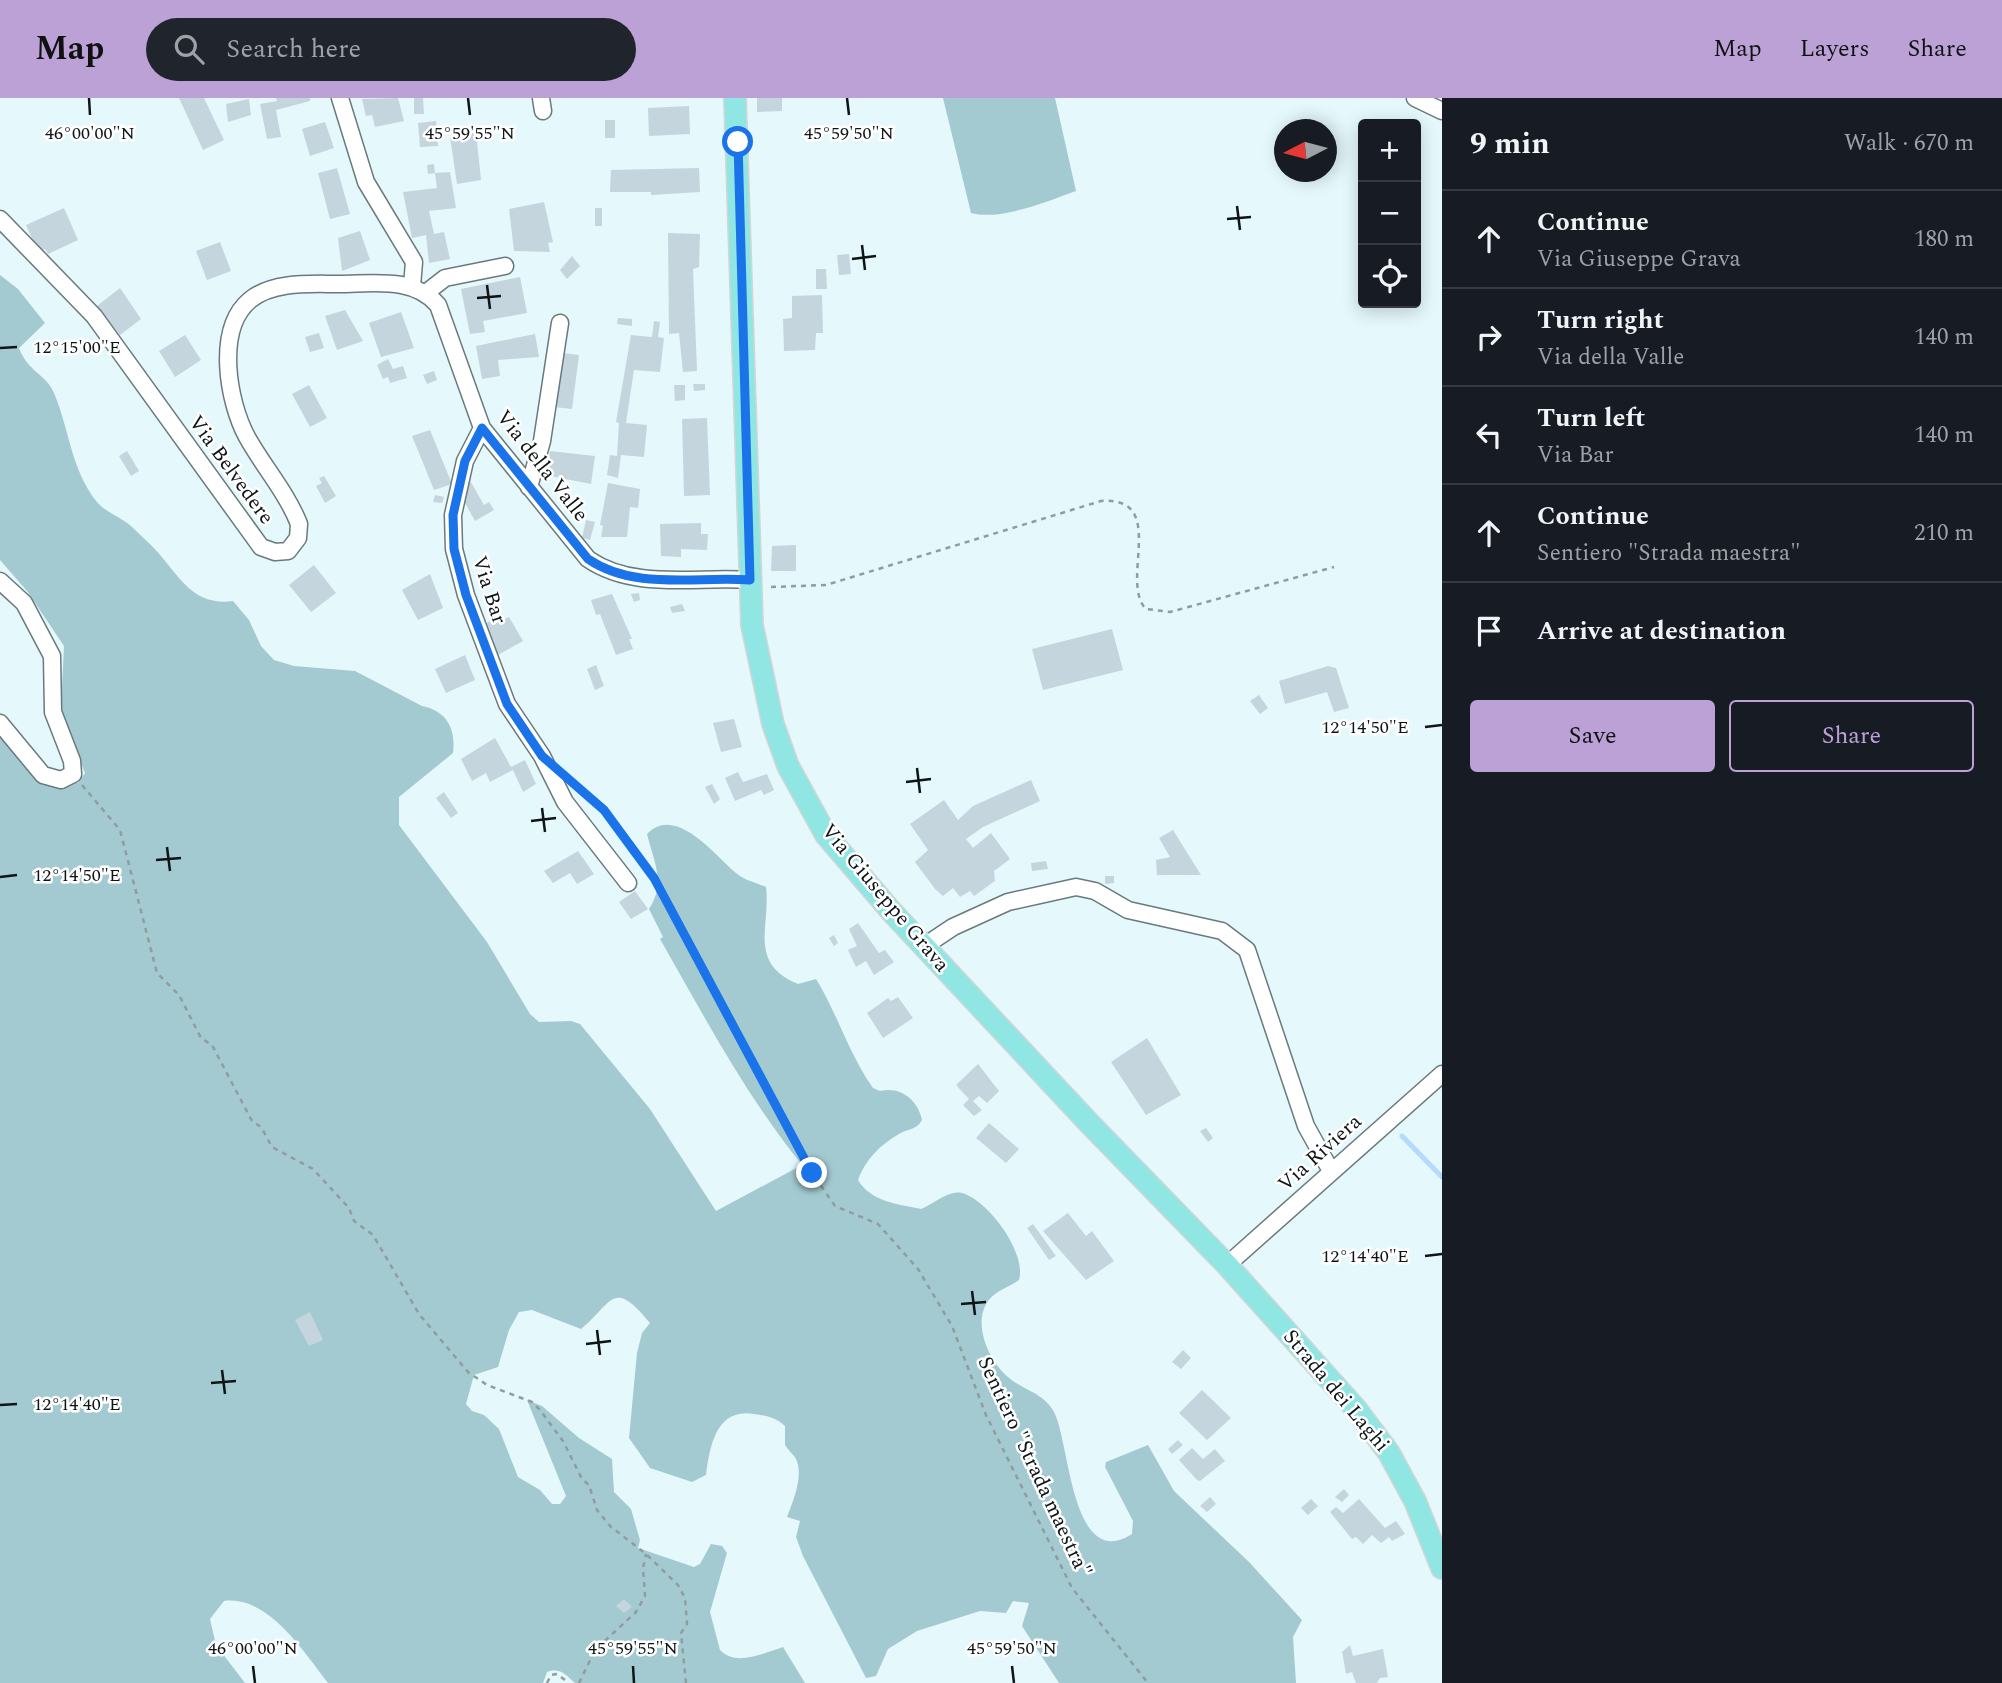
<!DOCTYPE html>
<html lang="en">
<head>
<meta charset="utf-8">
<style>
	body { margin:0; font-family:Spectral,serif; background:#20242c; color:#f1f3f6 }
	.controls { position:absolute; right:21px; top:21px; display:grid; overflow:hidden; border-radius:7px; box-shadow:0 4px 18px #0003 }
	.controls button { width:63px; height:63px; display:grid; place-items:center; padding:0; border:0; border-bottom:2px solid #363941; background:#171b24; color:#f1f3f6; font:35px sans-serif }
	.compass { position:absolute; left:1274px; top:21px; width:63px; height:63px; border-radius:50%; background:#171b24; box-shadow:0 4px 18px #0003; rotate:264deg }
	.stop { position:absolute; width:21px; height:21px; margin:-16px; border:5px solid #1a73e8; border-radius:50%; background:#fff }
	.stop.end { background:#1a73e8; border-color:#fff; box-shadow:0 2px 7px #0008 }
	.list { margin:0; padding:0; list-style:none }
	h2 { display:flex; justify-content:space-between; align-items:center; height:91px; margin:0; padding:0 28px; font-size:30px }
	h2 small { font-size:23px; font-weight:400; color:#9ea1a6 }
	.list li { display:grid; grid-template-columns:46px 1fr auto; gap:21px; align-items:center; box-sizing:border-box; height:98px; padding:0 28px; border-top:2px solid #363941 }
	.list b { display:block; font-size:26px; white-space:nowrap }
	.list p { margin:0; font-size:23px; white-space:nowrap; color:#9ea1a6 }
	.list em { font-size:23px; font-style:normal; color:#9ea1a6 }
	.actions { display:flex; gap:14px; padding:21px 28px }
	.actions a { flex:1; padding:16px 0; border:2px solid #bca1d7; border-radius:7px; text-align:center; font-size:24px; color:#bca1d7 }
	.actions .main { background:#bca1d7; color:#111 }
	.icon { flex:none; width:38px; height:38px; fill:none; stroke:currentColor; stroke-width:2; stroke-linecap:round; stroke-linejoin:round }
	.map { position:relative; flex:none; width:1442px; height:1585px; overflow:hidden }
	header { display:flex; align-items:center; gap:42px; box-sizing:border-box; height:98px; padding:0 35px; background:#bca1d7; color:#111 }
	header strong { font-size:33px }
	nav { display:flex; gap:38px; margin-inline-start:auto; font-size:24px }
	.search { width:490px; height:63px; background:#20242c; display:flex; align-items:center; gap:18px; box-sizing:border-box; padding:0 24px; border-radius:38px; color:#9ea1a6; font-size:26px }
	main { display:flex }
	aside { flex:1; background:#171b24 }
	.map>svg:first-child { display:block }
</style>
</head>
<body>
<header>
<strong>Map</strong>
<div class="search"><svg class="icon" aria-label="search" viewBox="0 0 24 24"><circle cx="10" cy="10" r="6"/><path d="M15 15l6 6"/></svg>Search here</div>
<nav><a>Map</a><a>Layers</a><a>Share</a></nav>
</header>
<main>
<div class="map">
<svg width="1442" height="1585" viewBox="0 0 1442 1585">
	<rect width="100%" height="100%" fill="#e5f8fb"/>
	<path fill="#a4cad1" d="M943,0H1055L1076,93C1048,103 1001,123 971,115Z
		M0,177L18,191L45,225L19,250C28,274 46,276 54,295C69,330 71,372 97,404C105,414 121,419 131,428C141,438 153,448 161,458C182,483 196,508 233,503L249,522L261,548L274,562L294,568L355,573L422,608C447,613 456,631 453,655L399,699V727L487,844L530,916L539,924L571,923L580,926L650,1011L716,1113L802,1067C746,998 704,918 660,841L663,839L649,811C666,785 654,764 647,736C676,706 715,758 736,775C745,783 755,784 766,789C771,828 747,865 798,886L816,881C838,917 849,956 873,990L880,993C901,988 918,1002 922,1022C917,1032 907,1031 899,1036C880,1047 865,1062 858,1082C871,1104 898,1106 921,1111C934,1106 948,1092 962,1095C988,1102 1027,1155 1019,1182C1010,1188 994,1194 988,1203C972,1226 989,1263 1008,1279C1024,1293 1043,1294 1054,1314C1070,1344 1071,1475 1132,1436L1133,1423L1105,1369L1106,1364L1148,1347L1174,1393L1249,1464L1302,1522L1293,1539L1296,1585H1059L1022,1528L1029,1505L1013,1503L1006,1515L980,1513L917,1533L888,1551L876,1578L866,1580L803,1458L796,1439L800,1423L787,1419C793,1403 804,1378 796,1361C794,1357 788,1352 785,1347V1328C775,1319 767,1318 754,1316C717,1310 710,1346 706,1377L692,1384L650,1370L629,1340L637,1255L642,1235L650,1225C612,1179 613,1205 581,1231L532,1212L519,1214L509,1232L498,1269L474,1277L466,1306L472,1313L484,1317L499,1331L518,1379L540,1392L552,1406H560L566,1398L527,1302L542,1308L579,1340L612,1361L614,1394L631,1411L640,1442L638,1450L694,1469L700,1466L711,1446L722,1448L727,1455L710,1514L720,1552C736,1569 764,1555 783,1549L805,1585H575C566,1577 560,1569 547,1574L543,1585H328C304,1554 268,1497 224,1503L210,1521L216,1547L245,1585H0V634C20,662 41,689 78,685L85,675L64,626L61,610L64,548L27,493L0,462Z"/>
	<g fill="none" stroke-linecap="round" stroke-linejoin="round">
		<path stroke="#b5daff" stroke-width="5" d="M1402,1038L1442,1079"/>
	</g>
	<path fill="#c5d5dd" d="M179,0H204L224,42L203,52Z
		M276,0H310V3L276,12L281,39L267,41L260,6L277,3Z
		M398,0L404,23L375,29L372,17L366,18L362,1Z
		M414,0H423L424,16H414Z
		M757,0H782V13L757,14Z
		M249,1L251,17L228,24L226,6Z
		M689,8L690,36L649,38L648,10Z
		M605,22H615V40H605Z
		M436,23L438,48L420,49L418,25Z
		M325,24L334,50L310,58L302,31Z
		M476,34L481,82L457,86L450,39Z
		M434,66L435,75L450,74L456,110L429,113L434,136L444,134L450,161L429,165L426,137L412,140L403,94L437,90L435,75L428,76L427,67Z
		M337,70L350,116L330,121L318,75Z
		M699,70L700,94L651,97V94H610L611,72Z
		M544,104L553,144L548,145L550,154L514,153L509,111Z
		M64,110L78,142L48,156L45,151L38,154L26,127Z
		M595,110H602V128H595Z
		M360,133L370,162L342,173L338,140Z
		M668,135L700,136L699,169L693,171L697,273L683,274L679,235L669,236Z
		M220,144L231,173L207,182L196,153Z
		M849,156L851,176L839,177L837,157Z
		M572,158L580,168L567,181L560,172Z
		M816,171H826L827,191H816Z
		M520,179L527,215L483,223L485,234L470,236L461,191Z
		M120,190L141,221L120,237L97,208Z
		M822,197L823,235H816L815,252L784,253L783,221L792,220V198Z
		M345,212L363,243L337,252L325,218Z
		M401,214L414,250L381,259L369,225Z
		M618,220L632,221V228L617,226Z
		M654,223L660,224L658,239L664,240L660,274L634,272L626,325L647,327L644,359L621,357L618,380L607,377L610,357L617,358L619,325L616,324L631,237L652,239Z
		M319,235L324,250L310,254L305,239Z
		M535,236L539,259L498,262L500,278L482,281L476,248Z
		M185,237L201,262L175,279L159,253Z
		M563,255L579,257L572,311L554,309Z
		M388,261L393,271L403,268L407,280L390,285L388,279L383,281L377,267Z
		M434,273L437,282L427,286L423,277Z
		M693,286H705V292L694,293Z
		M309,287L327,320L310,329L292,296Z
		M674,287H685V302L675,303Z
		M707,320L710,397L684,398L682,321Z
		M430,332L452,386L434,392L412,338Z
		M127,353L139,373L131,378L119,358Z
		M550,353L595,358L591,386L545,377Z
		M324,378L336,398L325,405L316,388L322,385L319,380Z
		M468,379L484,407L489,404L494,412L475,423L461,398Z
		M608,385L640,391L638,410L630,409L627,439H601L603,428L600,427Z
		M435,397L444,399L442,405L433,404Z
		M586,422L595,424L590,442L582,440Z
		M701,425V436H708L707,452L681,451V459L661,458L660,426Z
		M796,447V473H771L772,448Z
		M314,467L336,495L311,514L289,487Z
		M430,476L443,510L418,522L402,492Z
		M639,495L640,502L634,504L631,496Z
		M612,496L632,541H629L633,551L616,557L600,516L596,517L591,502Z
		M682,506L685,513L672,515L670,509Z
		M509,519L523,543L496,558L481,529L490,523L492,527Z
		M1112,531L1123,572L1043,592L1032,551Z
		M465,557L475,582L446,595L435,571Z
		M596,567L604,588L595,592L587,571Z
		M1328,568L1336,570L1349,610L1334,614L1327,594L1285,606L1279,583Z
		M1259,597L1268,610L1260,616L1250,603Z
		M734,621L742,649L721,654L713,625Z
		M495,640L511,669L525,662L536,686L523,694L513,672L490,684L486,675L472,683L461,661Z
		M738,674L743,684L767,676L774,692L764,697L761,692L735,703L725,680Z
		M1031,682L1040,703L983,729L966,741L973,750L991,735L1010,761L994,773L995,783L974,798L970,793L960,799L953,790L943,798L935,791L915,764L928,752L910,726L944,702L958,722L973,708Z
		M712,686L720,701L714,706L705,689Z
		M444,694L458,715L451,720L436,700Z
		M1173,732L1201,777H1157L1156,762L1170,759L1159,740Z
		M578,753L594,776L577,786L570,775L553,785L544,773Z
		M1046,763L1048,771L1032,773L1031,765Z
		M1105,778H1114V785L1105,786Z
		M635,793L648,811L631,821L619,804Z
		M858,825L879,855L885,852L894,864L874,877L866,863L856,869L848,852L857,848L849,831Z
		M834,837L838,845L834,848L829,840Z
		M898,899L913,920L883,940L867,915L888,900L891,903Z
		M1147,940L1181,997L1146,1017L1111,964Z
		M978,966L999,993L987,1005L979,998L973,1003L982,1012L974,1018L963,1007L969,1001L956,987Z
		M989,1025L1019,1051L1006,1065L976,1040Z
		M1206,1030L1213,1040L1208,1044L1200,1033Z
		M1068,1115L1086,1138L1092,1133L1114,1163L1086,1182L1043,1133Z
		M1033,1126L1056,1158L1049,1162L1027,1130Z
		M310,1214L323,1242L309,1248L295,1222Z
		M1183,1252L1191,1260L1181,1271L1172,1264Z
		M1202,1292L1231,1320L1207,1342L1179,1315Z
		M1178,1342L1183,1347L1172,1356L1168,1351Z
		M1192,1350L1203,1361L1215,1351L1225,1363L1200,1383L1197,1382L1179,1362Z
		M1344,1391L1349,1397L1342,1404L1335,1399Z
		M1210,1399L1216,1406L1207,1414L1200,1408Z
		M1311,1401L1318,1408L1308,1417L1301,1410Z
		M1359,1401L1385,1430L1396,1423L1405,1436L1392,1443L1389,1439L1381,1445L1372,1437L1363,1446L1356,1439L1352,1441L1330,1414L1336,1409L1343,1415Z
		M624,1501L632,1509L624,1515L616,1508Z
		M1350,1547L1353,1558L1383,1551L1388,1579L1380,1580L1377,1585H1356L1352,1574L1346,1576L1343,1559L1342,1554Z"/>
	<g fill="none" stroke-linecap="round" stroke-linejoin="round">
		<g stroke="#697a7d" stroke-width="19">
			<path id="minor" d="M340,0L366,84L414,164L412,188
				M541,0L543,13
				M1415,0L1442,13
				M0,121L94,218L261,449L275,454L288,453L298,440L299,426C287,395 263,368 247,339C228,304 215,231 250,202C273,183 310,186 338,186C373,186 413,178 438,207L482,330L588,461C635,493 696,478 749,482
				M427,194L445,180L505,168
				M482,330L465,363L453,417L454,451L466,497L507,606L542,658L565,704L628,785
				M529,389L542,343L560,225
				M0,483L24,505L52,558L53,614L72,663L73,676L61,682L43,677L0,625
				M923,849L953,829L1008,804L1076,789L1095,793L1128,812L1222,833L1247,852L1306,1028L1331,1073
				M1227,1167L1442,976"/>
		</g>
		<g stroke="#d4d5d5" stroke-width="24">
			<path id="major" d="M735,0L752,527L773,626L788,668L826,737L891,813L1088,1024L1227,1167L1356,1311L1389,1355L1415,1403L1442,1470"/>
		</g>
		<path stroke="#8f9d9f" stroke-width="2.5" stroke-dasharray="5 5" stroke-linecap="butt" d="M771,489L826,487L1101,403C1169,398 1119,484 1146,511L1170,514L1334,469
			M82,687L120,732L157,875L179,897L201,940L212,947L252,1023L261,1029L272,1049L313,1071L349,1110L354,1123L373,1137L419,1216L468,1274L487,1287L532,1304L540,1312L563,1343L582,1381L589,1387L597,1412L610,1428L646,1456L678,1487L685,1500L687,1526L681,1535L686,1585
			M577,689L604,712L654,780L812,1075L835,1108L878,1126L918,1171L952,1228L986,1317L1072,1490L1148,1585
			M547,1585L551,1577L557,1576L569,1585
			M579,1585L595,1552L636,1514L645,1498L643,1470L646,1456"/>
		<use href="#minor" stroke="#fff" stroke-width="16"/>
		<use href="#major" stroke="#8fe6e3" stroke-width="21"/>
	</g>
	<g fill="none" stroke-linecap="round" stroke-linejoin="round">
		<path stroke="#1a73e8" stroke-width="9" d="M738,44L750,482C696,478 635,493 588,461L482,330L465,363L453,417L454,451L466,497L507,606L542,658L604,712L654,780L812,1075"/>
	</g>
	<path fill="none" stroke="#0e1516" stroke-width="2.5" d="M89,0L90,17M468,0L470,17M847,0L849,17M1237,108L1240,132M1227,121L1251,119M862,147L865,172M852,161L876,158M487,187L490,211M477,200L501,198M0,250L17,249M1425,629L1442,627M917,670L920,695M906,684L931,681M542,710L545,734M531,723L556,720M167,749L170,773M156,762L181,760M0,779L17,777M1425,1158L1442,1156M972,1193L975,1217M961,1206L986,1204M597,1232L600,1257M586,1246L611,1243M222,1272L225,1296M211,1285L236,1283M0,1307L17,1306M253,1568L255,1585M633,1568L634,1585M1012,1568L1014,1585"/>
	<g text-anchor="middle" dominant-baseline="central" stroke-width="5" stroke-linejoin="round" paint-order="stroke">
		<g font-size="21" fill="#0e1516" stroke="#fff">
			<text transform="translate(542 368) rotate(52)">Via della Valle</text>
			<text transform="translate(231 372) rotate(54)">Via Belvedere</text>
			<text transform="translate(489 492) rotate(72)">Via Bar</text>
			<text transform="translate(885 800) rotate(50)">Via Giuseppe Grava</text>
			<text transform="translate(1320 1055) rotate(-42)">Via Riviera</text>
			<text transform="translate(1336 1293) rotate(50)">Strada dei Laghi</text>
			<text transform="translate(1034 1369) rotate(65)">Sentiero "Strada maestra"</text>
		</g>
	</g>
	<g font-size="18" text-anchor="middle" fill="#0e1516" stroke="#fff" stroke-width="5" stroke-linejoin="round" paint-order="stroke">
		<text x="90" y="41">46°00'00"N</text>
		<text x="470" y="41">45°59'55"N</text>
		<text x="849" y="41">45°59'50"N</text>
		<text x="77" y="255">12°15'00"E</text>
		<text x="1365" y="635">12°14'50"E</text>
		<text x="77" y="783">12°14'50"E</text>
		<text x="1365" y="1164">12°14'40"E</text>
		<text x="77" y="1312">12°14'40"E</text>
		<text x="253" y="1556">46°00'00"N</text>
		<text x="633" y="1556">45°59'55"N</text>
		<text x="1012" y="1556">45°59'50"N</text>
	</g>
</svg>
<div class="controls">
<button>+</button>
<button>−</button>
<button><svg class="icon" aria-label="locate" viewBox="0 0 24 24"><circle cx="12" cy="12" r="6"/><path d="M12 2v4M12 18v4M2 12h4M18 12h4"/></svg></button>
</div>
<svg class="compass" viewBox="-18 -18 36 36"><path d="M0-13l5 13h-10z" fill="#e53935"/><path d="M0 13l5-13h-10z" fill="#9ea1a6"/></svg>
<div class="stop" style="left:738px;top:44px"></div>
<div class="stop end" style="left:812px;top:1075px"></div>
</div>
<aside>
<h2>9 min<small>Walk · 670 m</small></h2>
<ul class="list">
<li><svg class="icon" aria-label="ahead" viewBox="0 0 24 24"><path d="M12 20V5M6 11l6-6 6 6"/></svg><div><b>Continue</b><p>Via Giuseppe Grava</p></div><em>180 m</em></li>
<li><svg class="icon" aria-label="right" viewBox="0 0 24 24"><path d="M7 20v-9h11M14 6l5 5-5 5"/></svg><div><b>Turn right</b><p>Via della Valle</p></div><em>140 m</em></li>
<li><svg class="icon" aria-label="left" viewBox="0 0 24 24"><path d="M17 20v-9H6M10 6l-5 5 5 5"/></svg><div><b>Turn left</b><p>Via Bar</p></div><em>140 m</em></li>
<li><svg class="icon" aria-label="ahead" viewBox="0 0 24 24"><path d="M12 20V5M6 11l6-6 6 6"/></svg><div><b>Continue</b><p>Sentiero &quot;Strada maestra&quot;</p></div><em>210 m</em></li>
<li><svg class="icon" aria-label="arrive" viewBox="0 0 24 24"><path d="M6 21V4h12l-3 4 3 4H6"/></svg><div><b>Arrive at destination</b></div></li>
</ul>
<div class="actions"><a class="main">Save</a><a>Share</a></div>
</aside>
</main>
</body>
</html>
